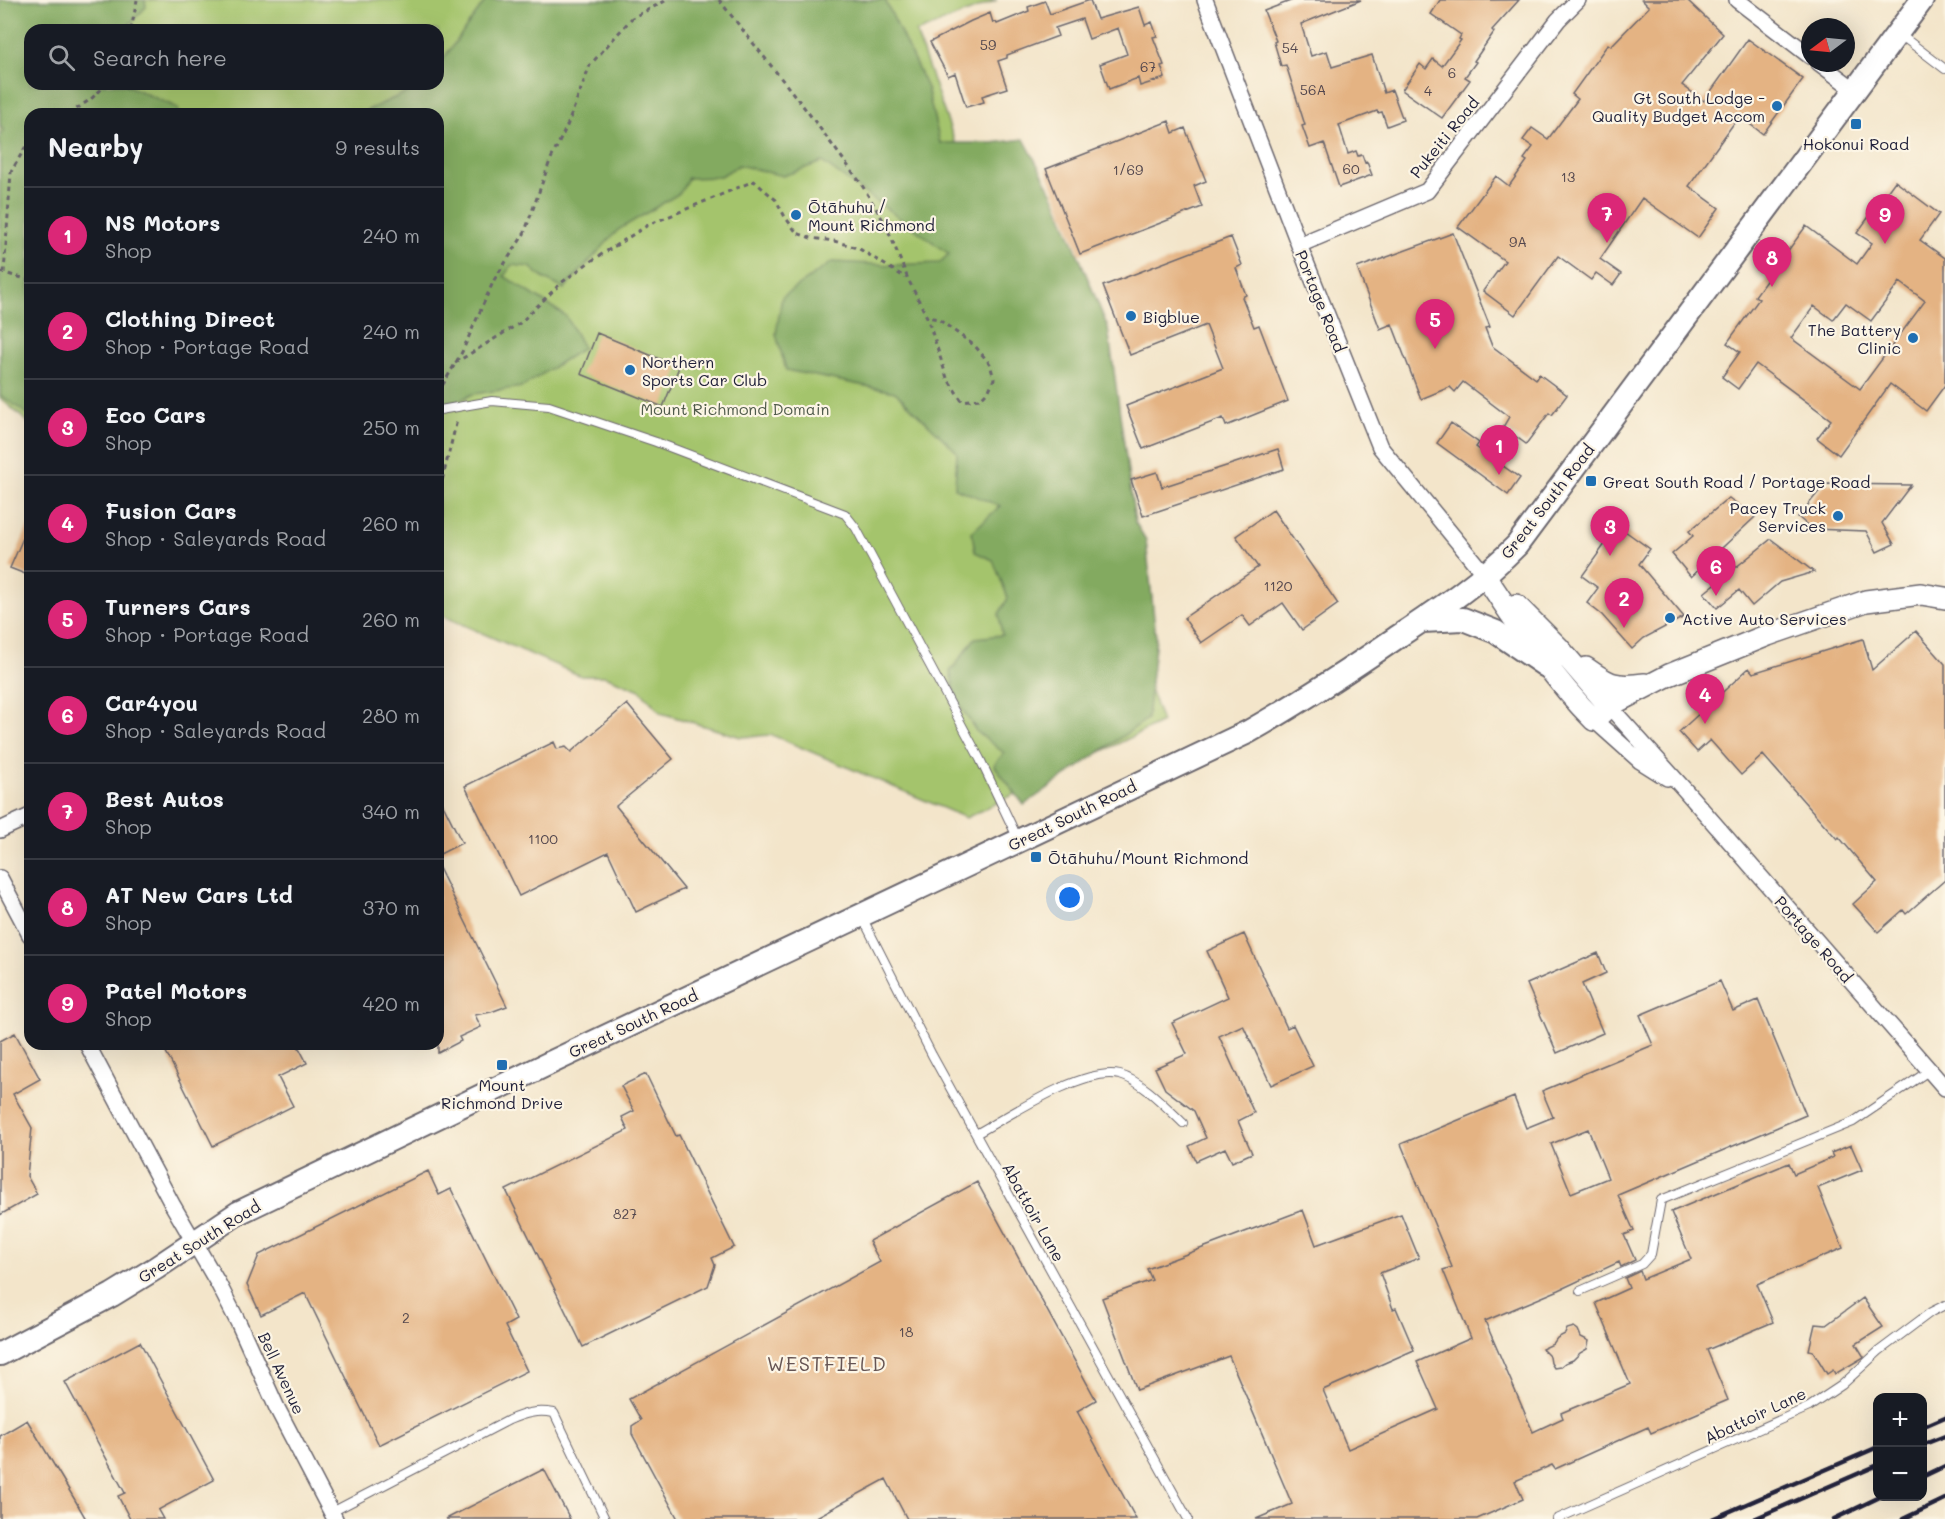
<!DOCTYPE html>
<html lang="en">
<head>
<meta charset="utf-8">
<style>
	body { margin:0; font-family:Mali,sans-serif; background:#20242c; color:#f1f3f6 }
	.controls { position:absolute; right:18px; bottom:18px; display:grid; overflow:hidden; border-radius:12px; box-shadow:0 6px 24px #0002 }
	.controls button { width:54px; height:54px; display:grid; place-items:center; padding:0; border:0; border-bottom:2px solid #363941; background:#171b24; color:#f1f3f6; font:30px sans-serif }
	.compass { position:absolute; left:1801px; top:18px; width:54px; height:54px; border-radius:50%; background:#171b24; box-shadow:0 6px 24px #0002; rotate:254deg }
	.you { position:absolute; left:1070px; top:898px; width:21px; height:21px; margin:-15px; border:4px solid #fff; border-radius:50%; background:#1a73e8; box-shadow:0 0 0 9px #1a73e833 }
	.badge { display:grid; place-items:center; width:39px; height:39px; border-radius:50%; background:#db2777; color:#fff; font-size:20px; font-weight:700 }
	.pin { position:absolute; translate:-50% -50px; filter:drop-shadow(0 2px 3px #0008) }
	.pin::after { content:''; position:absolute; top:32px; width:21px; height:18px; background:inherit; clip-path:polygon(0 0,100% 0,50% 100%) }
	.list { margin:0; padding:0; list-style:none }
	h2 { display:flex; justify-content:space-between; align-items:center; height:78px; margin:0; padding:0 24px; font-size:26px }
	h2 small { font-size:20px; font-weight:400; color:#9ea1a6 }
	.list li { display:grid; grid-template-columns:39px 1fr auto; gap:18px; align-items:center; box-sizing:border-box; height:96px; padding:0 24px; border-top:2px solid #363941 }
	.list b { display:block; font-size:22px; white-space:nowrap }
	.list p { margin:0; font-size:20px; white-space:nowrap; color:#9ea1a6 }
	.list em { font-size:20px; font-style:normal; color:#9ea1a6 }
	.icon { flex:none; width:33px; height:33px; fill:none; stroke:currentColor; stroke-width:2; stroke-linecap:round; stroke-linejoin:round }
	.map { position:relative; flex:none; width:1945px; height:1519px; overflow:hidden }
	.search { position:absolute; background:#171b24; box-shadow:0 6px 24px #0002; left:24px; top:24px; width:420px; height:66px; display:flex; align-items:center; gap:15px; box-sizing:border-box; padding:0 21px; border-radius:18px; color:#9ea1a6; font-size:22px }
	.panel { position:absolute; background:#171b24; box-shadow:0 6px 24px #0002; left:24px; top:108px; width:420px; height:942px; border-radius:18px }
	.map>svg:first-child { display:block }
</style>
</head>
<body>
<div class="map">
<svg width="1945" height="1519" viewBox="0 0 1945 1519">
	<rect width="100%" height="100%" fill="#fcf5e5"/>
	<filter id="ink" filterUnits="userSpaceOnUse"><feTurbulence type="fractalNoise" baseFrequency=".0167" numOctaves="2"/><feDisplacementMap in="SourceGraphic" scale="12" xChannelSelector="R" yChannelSelector="G"/><feConvolveMatrix kernelMatrix="1 2 1 2 8 2 1 2 1" color-interpolation-filters="sRGB"/></filter>
	<filter id="wash" filterUnits="userSpaceOnUse"><feTurbulence type="fractalNoise" baseFrequency=".008" numOctaves="4" result="noise"/><feDisplacementMap in="SourceGraphic" scale="24" xChannelSelector="R" yChannelSelector="G"/><feGaussianBlur stdDeviation="1.35" result="paint"/><feColorMatrix in="noise" values="0 0 0 0 0 0 0 0 0 0 0 0 0 0 0 0 0 1.4 0 .05"/><feComposite in="paint" operator="in"/></filter>
	<g filter="url(#wash)">
		<rect width="100%" height="100%" fill="#f3e5ca"/>
		<path fill="#a4c46c" stroke="#637354" stroke-width="1.5" fill-rule="evenodd" d="M0,0H997L916,33L1162,722L966,818L772,735L741,737L661,713L640,690L605,676H581L438,614V114H30V424L0,398ZM30,30H438V84H30Z"/>
		<path fill="#83aa60" stroke="#52664e" stroke-width="1.5" d="M0,0H145L146,7L124,30H30V84H124L178,108V114H30L29,415L0,395V134L4,132L0,124Z
			M486,0H885L927,88L940,143H992L1024,139L1055,198L1108,328L1135,522L1146,540L1156,637L1147,719L1024,805L994,765L1004,753L976,731L957,701L950,672L975,638L1002,635L999,614L1008,598L993,560L975,552L972,532L1000,506L955,488L957,452L895,392L786,370L776,334L782,297L832,262L893,265L939,263L949,254L822,162L783,176L739,165L719,177L688,178L680,193L618,230L564,289L543,278L530,267L512,265L504,276L566,316L583,348L522,387L473,394L438,410V114H359L425,84H438V66Z"/>
		<g id="blocks">
			<path fill="#e4b383" fill-rule="evenodd" d="M1090,0L1097,19L1139,7L1145,25L1152,22L1157,36L1153,37L1164,65L1161,66L1165,78L1140,86L1138,78L1109,89L1100,64L1127,54L1118,28L1089,39L1082,19L1055,28L1058,36L1007,55V58L998,61L1007,88L982,96L984,102L966,107L955,73L948,76L930,42L971,21L990,13L993,23L996,22L997,24L1029,11L1028,7L1045,1L1050,14Z
				M1293,0H1361L1301,24L1311,56L1327,51L1332,67L1372,55L1384,93L1392,90L1403,120L1387,126L1382,112L1378,113L1377,111L1339,125L1348,154L1356,151L1358,156L1362,155L1365,163L1367,162L1372,175L1339,187L1324,143L1310,148L1302,126L1305,125L1286,65L1281,66L1274,42L1276,41L1264,11Z
				M1440,0H1519L1492,30L1494,32L1474,61L1476,62L1465,77L1470,80L1442,118L1402,90L1420,64L1426,69L1433,59L1442,66L1461,40L1459,39L1461,35L1431,14Z
				M1642,0H1687L1723,34L1682,85L1704,101L1748,39L1803,79L1763,134L1739,116L1689,186L1719,208L1698,238L1642,198L1600,259L1621,274L1613,285L1596,273L1591,280L1558,256L1515,315L1483,291L1505,261L1458,227L1496,176L1509,186L1527,161L1524,159L1533,147L1523,140L1532,128L1548,139L1578,99L1572,94L1608,44L1611,46L1649,7Z
				M1169,121L1173,133L1185,128L1206,181L1194,186L1202,207L1080,254L1046,169Z
				M1895,181L1939,214L1920,240L1945,258V385L1926,411L1890,384L1839,455L1817,438L1831,420L1756,364L1738,389L1722,377L1740,352L1727,343L1759,299L1755,296L1806,226L1857,264L1872,243L1857,233ZM1900,282L1925,301L1860,389L1791,338L1814,306L1833,320L1846,303L1871,321Z
				M1453,233L1490,327L1485,328L1492,346L1536,379L1539,374L1567,395L1552,415L1549,413L1526,444L1503,427L1509,417L1463,382L1455,392L1450,387L1421,399L1392,324L1380,329L1357,268Z
				M1231,237L1242,265L1236,268L1246,295L1242,297L1254,327L1259,325L1288,401L1226,426L1223,418L1143,449L1126,406L1223,368L1206,325L1130,355L1103,286Z
				M597,333L679,367L663,407L581,374Z
				M1451,423L1479,443L1476,447L1520,478L1508,495L1437,443Z
				M1278,449L1284,469L1143,516L1131,480L1157,472L1162,487Z
				M1825,484L1911,485L1882,523L1894,544L1877,552L1866,531L1812,529L1798,517Z
				M1729,498L1755,517L1691,577L1672,554L1693,536L1689,531Z
				M1273,510L1338,604L1302,630L1283,603L1250,626L1242,615L1201,643L1184,618L1258,567L1236,536Z
				M30,522V576L10,568Z
				M1618,526L1650,549L1639,564L1684,617L1644,638L1632,649L1602,615L1587,603L1598,588L1582,576Z
				M1771,539L1814,572L1780,582L1752,606L1739,590L1717,608L1704,593Z
				M1916,631L1945,664V880L1906,914L1903,910L1878,932L1853,904L1877,882L1839,837L1837,839L1763,755L1741,775L1710,740L1697,752L1679,732L1749,668L1753,673L1863,639L1872,670Z
				M627,704L673,759L616,806L684,889L636,912L608,852L519,896L465,786L554,742L557,749L566,747L571,752Z
				M438,794L462,843L438,855Z
				M438,866L507,1006L491,1012L475,1015L481,1027L459,1037L461,1041L438,1053Z
				M1244,934L1287,1028L1293,1025L1313,1066L1271,1085L1243,1025L1219,1036L1254,1113L1238,1121L1252,1153L1232,1162L1225,1148L1196,1161L1189,1146L1206,1138L1194,1111L1165,1089L1155,1068L1187,1054L1172,1023L1228,997L1207,951Z
				M1598,953L1606,973L1582,984L1603,1033L1557,1053L1527,984Z
				M1720,981L1733,1011L1758,1000L1806,1115L1618,1195L1634,1231L1624,1235L1635,1260L1621,1267L1619,1262L1559,1290L1485,1321L1533,1432L1563,1418L1561,1413L1630,1384L1596,1303L1629,1288L1625,1278L1640,1271L1643,1279L1691,1259L1671,1212L1789,1163L1794,1174L1824,1161L1833,1157L1831,1153L1851,1145L1862,1170L1818,1188L1843,1248L1757,1284L1773,1322L1707,1350L1728,1400L1651,1433L1648,1427L1555,1469L1552,1465L1515,1481L1523,1499L1477,1519H1256L1292,1504L1229,1356L1137,1390L1102,1298L1152,1280L1147,1269L1303,1210L1316,1245L1401,1214L1419,1258L1380,1273L1393,1309L1396,1308L1414,1350L1323,1390L1348,1449L1438,1409L1417,1362L1471,1338L1443,1270L1452,1267L1401,1144L1514,1097L1526,1128L1553,1117L1542,1091L1653,1045L1640,1015ZM1588,1129L1608,1178L1571,1193L1551,1144Z
				M15,1033L40,1079L13,1094L32,1128L27,1176L37,1194L0,1215V1041Z
				M162,1044H297L307,1063L278,1077L293,1106L213,1146Z
				M646,1074L676,1136L679,1135L734,1247L712,1258L715,1265L708,1286L583,1347L506,1190L628,1130L622,1117L634,1111L621,1086Z
				M428,1171L439,1195L451,1189L516,1320L505,1326L527,1371L379,1445L305,1293L261,1315L247,1285L259,1255Z
				M977,1182L1096,1400L1077,1411L1136,1519H907L886,1479L813,1519H678L632,1434V1426L641,1420L629,1399L880,1262L869,1241Z
				M1863,1298L1883,1327L1856,1344L1864,1357L1835,1374L1833,1370L1827,1374L1813,1351L1809,1350L1815,1324L1826,1325Z
				M1574,1327L1578,1330L1581,1337L1589,1341L1587,1349L1580,1353L1573,1360L1565,1363L1560,1367L1554,1368L1551,1363L1550,1357L1542,1349L1553,1344L1557,1338L1565,1334L1567,1329Z
				M140,1342L214,1480L158,1510L163,1519H130L118,1496L125,1493L65,1382Z
				M27,1420L75,1500L86,1519H0V1436Z
				M544,1469L570,1519H446Z"/>
		</g>
	</g>
	<g filter="url(#ink)">
		<use href="#blocks" fill-opacity="0" stroke="#6b666d" stroke-width="1.5"/>
		<g fill="none" stroke-linecap="round" stroke-linejoin="round">
			<g stroke="#6b666d" stroke-width="10">
				<path id="lane" d="M1898,33L1945,69
					M440,410L492,401L549,406L656,442L845,514L856,528L980,759L1018,839
					M862,917L932,1055L1188,1519
					M976,1134C1009,1116 1084,1066 1120,1075C1142,1081 1166,1107 1183,1123
					M1580,1291L1642,1264L1651,1254L1661,1200L1853,1122L1930,1070
					M332,1512L509,1420C525,1413 537,1410 554,1413L605,1519
					M1557,1519L1809,1407L1842,1385L1879,1351L1931,1312L1945,1305"/>
			</g>
			<g stroke="#6b666d" stroke-width="18">
				<path id="street" d="M1205,0L1299,245L1380,447L1484,574
					M1737,0L1810,56
					M1819,63L1855,90
					M1299,245L1427,191L1558,20L1578,0
					M1609,706L1684,789L1945,1088
					M1594,720L1640,761L1667,778
					M0,830L30,816
					M0,878L30,935
					M87,1044L172,1204L219,1285L239,1324L277,1408L335,1519"/>
			</g>
			<g stroke="#6b666d" stroke-width="24">
				<path id="secondary" d="M1484,574C1518,625 1550,676 1594,720L1609,706L1669,675L1768,635L1866,601L1921,594L1945,598
					M1516,605L1559,648L1609,706
					M1586,668C1610,685 1615,688 1645,684"/>
			</g>
			<g stroke="#6b666d" stroke-width="26">
				<path id="primary" d="M1422,621L1463,619L1496,632L1546,666
					M0,1354L112,1295L156,1268L238,1213L554,1061L1248,732C1299,703 1348,671 1396,638C1438,610 1482,581 1517,545L1922,0"/>
			</g>
			<path stroke="#6b666d" stroke-width="3" stroke-dasharray="4.5 4.5" stroke-linecap="butt" d="M719,0L807,111L860,182L886,225L908,279L927,317L947,378L962,401L980,399L989,390L994,379L990,364L975,346L938,319L927,317
				M131,30L137,0
				M69,114L91,99L107,84
				M0,272L30,280
				M4,273L11,172L30,139
				M455,363L520,323L561,283L588,263L648,225L754,181L776,200L785,217L797,233L811,238L834,241L858,248L906,278
				M438,393L462,352L494,280L524,234L550,161L567,126L590,65L632,18L667,0
				M438,497L457,420"/>
			<use href="#lane" stroke="#fff" stroke-width="8"/>
			<use href="#street" stroke="#fff" stroke-width="15"/>
			<use href="#secondary" stroke="#fff" stroke-width="21"/>
			<use href="#primary" stroke="#fff" stroke-width="22"/>
			<path stroke="#22223b" stroke-width="4.5" d="M1922,1427L1945,1417
				M1922,1445L1945,1436
				M1922,1477L1945,1466
				M1712,1519L1878,1447
				M1754,1519L1878,1465
				M1834,1519L1882,1496
				M1903,1519L1945,1499"/>
		</g>
	</g>
	<g fill="#1f6fb2" stroke="#fcf5e5" stroke-width="2">
		<circle cx="1777" cy="106" r="6"/>
		<rect x="1850" y="118" width="12" height="12" rx="3"/>
		<circle cx="796" cy="215" r="6"/>
		<circle cx="1131" cy="316" r="6"/>
		<circle cx="1913" cy="338" r="6"/>
		<circle cx="630" cy="370" r="6"/>
		<rect x="1585" y="475" width="12" height="12" rx="3"/>
		<circle cx="1838" cy="516" r="6"/>
		<circle cx="1670" cy="618" r="6"/>
		<rect x="1030" y="851" width="12" height="12" rx="3"/>
		<rect x="496" y="1059" width="12" height="12" rx="3"/>
	</g>
	<g text-anchor="middle" dominant-baseline="central" stroke-width="4.5" stroke-linejoin="round" paint-order="stroke">
		<g font-size="14" fill="#52464d">
			<text x="988" y="44">59</text>
			<text x="1290" y="47">54</text>
			<text x="1148" y="66">67</text>
			<text x="1452" y="72">6</text>
			<text x="1313" y="89">56A</text>
			<text x="1428" y="90">4</text>
			<text x="1351" y="168">60</text>
			<text x="1128" y="169">1/69</text>
			<text x="1568" y="176">13</text>
			<text x="1518" y="241">9A</text>
			<text x="1278" y="585">1120</text>
			<text x="543" y="838">1100</text>
			<text x="625" y="1213">827</text>
			<text x="406" y="1317">2</text>
			<text x="906" y="1331">18</text>
		</g>
		<g font-size="16" fill="#22223b" stroke="#fcf5e5" text-anchor="start">
			<text x="1765" y="97" text-anchor="end">Gt South Lodge -<tspan x="1765" dy="18">Quality Budget Accom</tspan></text>
			<text x="1856" y="143" text-anchor="middle">Hokonui Road</text>
			<text x="808" y="206">Ōtāhuhu /<tspan x="808" dy="18">Mount Richmond</tspan></text>
			<text x="1143" y="316">Bigblue</text>
			<text x="1901" y="329" text-anchor="end">The Battery<tspan x="1901" dy="18">Clinic</tspan></text>
			<text x="642" y="361">Northern<tspan x="642" dy="18">Sports Car Club</tspan></text>
			<text x="1603" y="481">Great South Road / Portage Road</text>
			<text x="1826" y="507" text-anchor="end">Pacey Truck<tspan x="1826" dy="18">Services</tspan></text>
			<text x="1682" y="618">Active Auto Services</text>
			<text x="1048" y="857">Ōtāhuhu/Mount Richmond</text>
			<text x="502" y="1084" text-anchor="middle">Mount<tspan x="502" dy="18">Richmond Drive</tspan></text>
		</g>
		<g font-size="16" fill="#22223b" stroke="#fcf5e5">
			<text transform="translate(1444 137) rotate(-51)">Pukeiti Road</text>
			<text transform="translate(1321 301) rotate(68)">Portage Road</text>
			<text transform="translate(1547 501) rotate(-52)">Great South Road</text>
			<text transform="translate(1072 815) rotate(-26)">Great South Road</text>
			<text transform="translate(1814 939) rotate(49)">Portage Road</text>
			<text transform="translate(633 1023) rotate(-25)">Great South Road</text>
			<text transform="translate(1034 1212) rotate(61)">Abattoir Lane</text>
			<text transform="translate(199 1241) rotate(-32)">Great South Road</text>
			<text transform="translate(282 1373) rotate(65)">Bell Avenue</text>
			<text transform="translate(1755 1415) rotate(-25)">Abattoir Lane</text>
		</g>
		<g font-size="16" fill="#505b4c" stroke="#fcf5e5">
			<text x="735" y="408">Mount Richmond Domain</text>
		</g>
		<g font-size="20" letter-spacing="1.5" fill="#665554" stroke="#fcf5e5">
			<text x="827" y="1363">WESTFIELD</text>
		</g>
	</g>
</svg>
<div class="controls">
<button>+</button>
<button>−</button>
</div>
<svg class="compass" viewBox="-18 -18 36 36"><path d="M0-13l5 13h-10z" fill="#e53935"/><path d="M0 13l5-13h-10z" fill="#9ea1a6"/></svg>
<div class="you"></div>
<div class="pin badge" style="left:1499px;top:475px">1</div>
<div class="pin badge" style="left:1624px;top:628px">2</div>
<div class="pin badge" style="left:1610px;top:556px">3</div>
<div class="pin badge" style="left:1705px;top:724px">4</div>
<div class="pin badge" style="left:1435px;top:349px">5</div>
<div class="pin badge" style="left:1716px;top:596px">6</div>
<div class="pin badge" style="left:1607px;top:243px">7</div>
<div class="pin badge" style="left:1772px;top:287px">8</div>
<div class="pin badge" style="left:1885px;top:244px">9</div>
<div class="search"><svg class="icon" aria-label="search" viewBox="0 0 24 24"><circle cx="10" cy="10" r="6"/><path d="M15 15l6 6"/></svg>Search here</div>
<section class="panel">
<h2>Nearby<small>9 results</small></h2>
<ul class="list">
<li><span class="badge">1</span><div><b>NS Motors</b><p>Shop</p></div><em>240 m</em></li>
<li><span class="badge">2</span><div><b>Clothing Direct</b><p>Shop · Portage Road</p></div><em>240 m</em></li>
<li><span class="badge">3</span><div><b>Eco Cars</b><p>Shop</p></div><em>250 m</em></li>
<li><span class="badge">4</span><div><b>Fusion Cars</b><p>Shop · Saleyards Road</p></div><em>260 m</em></li>
<li><span class="badge">5</span><div><b>Turners Cars</b><p>Shop · Portage Road</p></div><em>260 m</em></li>
<li><span class="badge">6</span><div><b>Car4you</b><p>Shop · Saleyards Road</p></div><em>280 m</em></li>
<li><span class="badge">7</span><div><b>Best Autos</b><p>Shop</p></div><em>340 m</em></li>
<li><span class="badge">8</span><div><b>AT New Cars Ltd</b><p>Shop</p></div><em>370 m</em></li>
<li><span class="badge">9</span><div><b>Patel Motors</b><p>Shop</p></div><em>420 m</em></li>
</ul>
</section>
</div>
</body>
</html>
